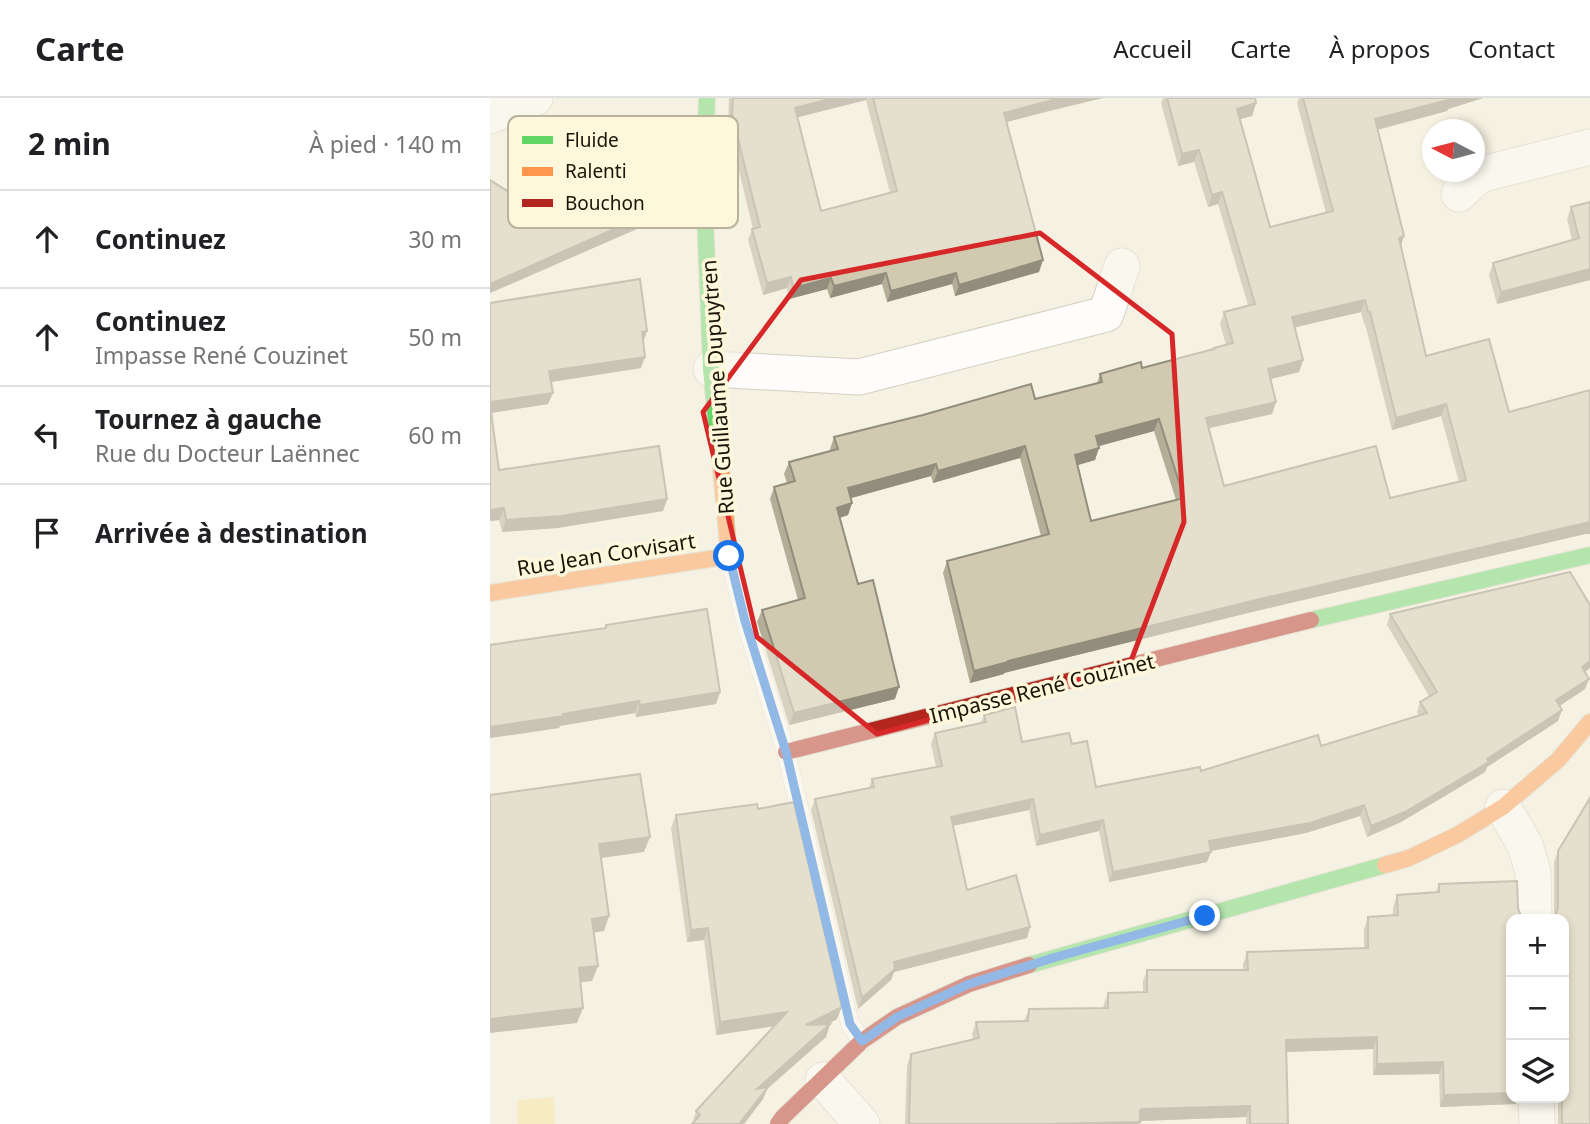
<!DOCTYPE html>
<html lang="fr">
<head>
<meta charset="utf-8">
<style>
	body { margin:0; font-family:"Noto Sans",sans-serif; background:#f2f2f2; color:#202124 }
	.controls { position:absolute; right:21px; bottom:21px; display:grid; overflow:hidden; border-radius:14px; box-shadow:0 4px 10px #0003 }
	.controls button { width:63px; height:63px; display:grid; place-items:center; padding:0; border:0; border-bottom:2px solid #e0e0e0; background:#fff; color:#202124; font:35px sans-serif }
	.compass { position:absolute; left:932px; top:21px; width:63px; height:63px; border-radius:50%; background:#fff; box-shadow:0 4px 10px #0003; rotate:276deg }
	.stop { position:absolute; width:21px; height:21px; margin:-16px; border:5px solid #1a73e8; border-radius:50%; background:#fff }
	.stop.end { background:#1a73e8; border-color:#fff; box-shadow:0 2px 7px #0008 }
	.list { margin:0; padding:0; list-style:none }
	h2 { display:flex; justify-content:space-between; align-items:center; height:91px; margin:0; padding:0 28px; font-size:30px }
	h2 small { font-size:23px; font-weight:400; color:#757577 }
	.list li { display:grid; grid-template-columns:46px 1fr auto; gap:21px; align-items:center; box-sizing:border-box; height:98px; padding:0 28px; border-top:2px solid #e0e0e0 }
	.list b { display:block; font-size:26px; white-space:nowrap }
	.list p { margin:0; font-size:23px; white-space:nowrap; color:#757577 }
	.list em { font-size:23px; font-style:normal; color:#757577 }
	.icon { flex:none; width:38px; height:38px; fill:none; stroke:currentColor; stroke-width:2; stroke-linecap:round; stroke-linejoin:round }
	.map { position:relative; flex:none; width:1100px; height:1026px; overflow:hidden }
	header { display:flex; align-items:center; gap:42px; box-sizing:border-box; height:98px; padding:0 35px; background:#fff; border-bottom:2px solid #e0e0e0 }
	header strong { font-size:33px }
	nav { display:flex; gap:38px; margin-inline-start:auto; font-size:24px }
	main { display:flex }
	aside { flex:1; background:#fff }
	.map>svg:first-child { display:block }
</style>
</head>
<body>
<header>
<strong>Carte</strong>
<nav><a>Accueil</a><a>Carte</a><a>À propos</a><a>Contact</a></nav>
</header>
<main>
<aside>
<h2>2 min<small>À pied · 140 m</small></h2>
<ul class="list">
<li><svg class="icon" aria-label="ahead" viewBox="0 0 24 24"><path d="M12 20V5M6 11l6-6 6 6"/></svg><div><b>Continuez</b></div><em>30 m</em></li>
<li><svg class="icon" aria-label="ahead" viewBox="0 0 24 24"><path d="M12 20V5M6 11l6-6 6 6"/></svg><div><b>Continuez</b><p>Impasse René Couzinet</p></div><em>50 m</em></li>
<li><svg class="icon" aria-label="left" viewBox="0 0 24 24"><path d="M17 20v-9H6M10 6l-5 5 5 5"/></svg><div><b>Tournez à gauche</b><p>Rue du Docteur Laënnec</p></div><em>60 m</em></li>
<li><svg class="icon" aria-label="arrive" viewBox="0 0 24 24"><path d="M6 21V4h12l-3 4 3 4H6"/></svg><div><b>Arrivée à destination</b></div></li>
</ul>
</aside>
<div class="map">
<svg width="1100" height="1026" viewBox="0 0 1100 1026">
	<rect width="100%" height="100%" fill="#f6f2e3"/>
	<path fill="#f5e39c" d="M64,999L65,1026H28L27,1002Z"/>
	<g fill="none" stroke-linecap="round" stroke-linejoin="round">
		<g stroke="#d3d0c2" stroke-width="19">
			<path id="lane" d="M239,458L255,523L296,654L360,926L372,943"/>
		</g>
		<g stroke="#d3d0c2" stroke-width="37">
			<path id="street" d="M0,18L45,0
				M969,96L989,77L1100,49
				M221,271L369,279L616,216L632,168
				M1013,709L1035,747L1043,774L1044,821
				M333,982L372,1026
				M1046,1000L1047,1026"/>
		</g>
		<g stroke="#d3d0c2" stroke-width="18">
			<path id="fast" d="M217,0L214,91L221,271L230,361
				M821,522L1100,457
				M539,867L895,767"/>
		</g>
		<g stroke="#d3d0c2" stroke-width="18">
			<path id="slow" d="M0,495L239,458L230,361
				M895,767L919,760L967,737L1013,709L1068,662L1100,624"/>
		</g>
		<g stroke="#d3d0c2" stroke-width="18">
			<path id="jam" d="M296,654L821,522
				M288,1026L293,1019L372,943L407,919L479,886L539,867"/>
		</g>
		<use href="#lane" stroke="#fefdfb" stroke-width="18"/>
		<use href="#street" stroke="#fefdfb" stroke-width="35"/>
		<use href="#fast" stroke="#63d668" stroke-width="16"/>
		<use href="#slow" stroke="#ff974d" stroke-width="16"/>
		<use href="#jam" stroke="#b3261e" stroke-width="16"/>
	</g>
	<path fill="#b4ae98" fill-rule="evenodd" d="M239,0H613L516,24L549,174L465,198L462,186L397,204L392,186L340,200L337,191L299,201L297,190L273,197L258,142L262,131H263L238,28ZM376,2L400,95L331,113L308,19Z
		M673,0H765L766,5L762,18L750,21L780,129L836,115L807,5L809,0H993L958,11L957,13L888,32L911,149L936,258L1019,314L1100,292V436H1095L766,513L514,575V576L480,585L453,475L457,463L551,438L530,360L443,385L441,378L361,400L362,405L358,417L350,420L368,486L405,601L299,627L267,524L272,512L308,502L280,401L284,389L297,385L294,376L299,364L340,353V351L344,339L545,301L607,285L610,276L652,270L723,252L724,250L736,247L730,226L734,214L758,207L728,106L718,109L704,64L688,68L671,5ZM871,214L874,226H875L902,332L951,318L969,384L900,400L734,388L718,330L782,316L786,304L780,281L809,274L813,262L805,229ZM664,333L686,402L601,423L588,367L605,362L609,348Z
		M45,62L160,115L156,127L0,195V82L60,121L41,74Z
		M1100,104V182L1007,206L999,177L1003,165L1082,142L1077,121L1081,109Z
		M0,205L153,245L151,270L61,284L58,306L1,315L9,372L177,401L173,413L67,430L12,434L9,422L0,423Z
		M900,516L1095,574L1099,581L1095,591L1069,608L1068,623L997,669L995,674L911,724L877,739L870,718L816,735L721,753L717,764L619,784L609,733L546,748L539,712L463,728L477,792L540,829L537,840L404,874L401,882L368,911L321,712L325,701L379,690L382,681L446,669L441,646L445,635L491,625L494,617L532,644L582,646L606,689L711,673L831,648L929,618L927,614L930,604L939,598L897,527Z
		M116,527L230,594L226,606L146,619L145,615L70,628L69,630L0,640V546L115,530Z
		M268,711L347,921L337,927L340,926L336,939L277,991L273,1001L254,1026H202L206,1013L284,928L226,937L214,842L197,844L181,730L186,717Z
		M1068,753L1100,1026H1068V1004H1066L1065,1000H1074L1064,821V764Z
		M949,786L1021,1000H1028L1026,1006L950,1009L949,976L883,977V951L796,954L798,1026H756V1019L650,1023L649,1026H415L417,967L421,956L483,941L482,936L486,924L534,923L539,911L613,910L614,906L618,895L653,894V883L657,872H753V866L757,854L874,850V831L878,819L903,817V809L907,797L946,794Z"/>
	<path fill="#928d7c" d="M343,0H377L376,2L301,21L305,10Z
		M569,0H613L565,11L510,26L514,15Z
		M961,0H993L958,11L957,13L881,33L885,21Z
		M766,5L762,18L743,23L747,11Z
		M709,52L704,64L688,68L692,56Z
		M732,94L728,106L718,109L722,97Z
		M160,115L156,127L0,195V186Z
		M914,138L910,151L909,140Z
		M553,162L549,174L465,198L469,187Z
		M1100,171V182L1007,206L1011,194Z
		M396,175L392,186L340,200L344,188Z
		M466,175L462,186L397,204L401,193Z
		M301,179L297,190L273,197L277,185Z
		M341,180L337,191L299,201L303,190Z
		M875,202L871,214L798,231L802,219Z
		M157,233L153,245L152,234Z
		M155,259L151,270L54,285L59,273Z
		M813,262L809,274L773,283L778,271Z
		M63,295L58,306L0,315V304Z
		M786,304L782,316L711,332L716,320Z
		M956,306L951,318L902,332L906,320Z
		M669,321L664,333L602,350L606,338Z
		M535,348L530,360L443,385L448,373Z
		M609,350L605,362L581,369L585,357Z
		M446,366L441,378L354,402L358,390Z
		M177,401L173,413L67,430L12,434L16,422Z
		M362,405L358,417L342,422L347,410Z
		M14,410L9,422L0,423V412Z
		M1100,424V436H1095L766,513L514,575V576L480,585L484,573L518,563L770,501Z
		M1100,563V570L1088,580L1092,569Z
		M1099,581L1095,591L1062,613L1066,602Z
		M409,589L405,601L299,627L304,615Z
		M230,594L226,606L146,619L150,607Z
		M149,603L145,615L70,628L69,630L0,640V629Z
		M1072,612L1068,623L997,669L995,674L911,724L877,739L881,728L997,661Z
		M543,701L539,712L457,729L461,719Z
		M874,707L870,718L816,735L715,754L719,743Z
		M613,722L609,733L546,748L550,737Z
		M160,739L154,754L104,761L109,746Z
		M721,754L717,764L619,784L623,774Z
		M119,818L114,833L96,836L102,821Z
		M540,829L537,840L404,874L401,882L368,911L372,900L404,864Z
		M218,830L214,842L197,844L201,832Z
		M108,868L102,883L84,885L89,870Z
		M352,909L347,921L312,939L316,927Z
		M93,910L87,925L0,935V921Z
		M297,914L292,927L226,937L230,924Z
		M340,926L336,939L277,991L273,1001L254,1026H249L267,991Z
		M887,939L883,951L792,954L796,942Z
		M953,964L949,976L883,977L887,966Z
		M1021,995V1000H1028L1026,1006L950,1009L954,997Z
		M760,1008L756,1019L648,1023L650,1012L652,1011Z
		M650,1024L649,1026H555Z"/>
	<path fill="#d1cab1" stroke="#928d7c" stroke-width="2" fill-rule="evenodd" d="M243,0H343L305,10L331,113L407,93L383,0H570L514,15L553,162L469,187L466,175L401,193L396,175L344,188L341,180L303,190L301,179L277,185L262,131L270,129L242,17Z
		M677,0H765L766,5L747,11L780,129L843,113L813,0H961L962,1L885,21L914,138L909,140L936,258L999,241L1019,314L1100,292V424L770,501L518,563V564L484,573L457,463L559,436L535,348L448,373L446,366L358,390L362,405L347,410L368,486L383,482L409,589L304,615L272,512L315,500L284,389L305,383L299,364L348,351L344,339L433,317L541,286L545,301L612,284L610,276L651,264L652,270L724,251V250L743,245L734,214L765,206L732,94L722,97L709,52L692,56ZM875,202L878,214H880L906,320L956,306L976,382L900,400L886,348L734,388L716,320L786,304L778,271L813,262L802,219ZM669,321L694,400L601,423L585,357L609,350L606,338Z
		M125,29L160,115L0,186V82L72,128L45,62Z
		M1100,104V171L1011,194L1003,165L1089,140L1081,109Z
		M150,181L157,233L152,234L155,259L59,273L63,295L0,304V205Z
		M0,307L9,372L169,348L177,401L71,418L16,422L14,410L0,412Z
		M1080,474L1100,507V563L1092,569L1099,581L1066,602L1072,612L997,661L999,664L915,714L881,728L874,707L820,725L719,743L721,754L623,774L613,722L550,737L543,701L461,719L477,792L526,777L540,829L404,864L405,871L372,900L325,701L384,689L382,681L452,668L445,635L496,624L494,617L525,609L532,644L579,635L582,646L597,643L606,689L710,669L711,673L828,637L831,648L937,615L930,604L947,594L900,516Z
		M217,511L230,594L150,607L149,603L73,616L74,618L0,629V547L116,530V527Z
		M150,676L160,739L109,746L119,818L102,821L108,868L89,870L93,910L0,921V697Z
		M1100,700V1026H1072V1000H1074V821H1064L1068,810V753Z
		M304,704L352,909L316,927L340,926L267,991L278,989L249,1026H202L210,1017L206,1013L297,914L230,924L218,830L201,832L186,717L267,706L268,711Z
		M1027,783L1028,810L1032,821H1021V995L954,997L953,964L887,966V939L796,942L798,1026H760V1008L652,1011L650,1012V1024L555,1026H419L421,956L489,940L486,924L538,923L539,911L618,910V895L657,894V872H758L757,854L878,850V819L908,817L907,797L949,794V786Z"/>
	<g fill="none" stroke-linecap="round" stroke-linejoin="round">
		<path stroke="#1a73e8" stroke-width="9" d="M239,458L255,523L296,654L360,926L372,943L407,919L479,886L566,859L715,818"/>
	</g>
	<path d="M0 0H1100V1026H0ZM550,135L682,236L694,424L639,568L387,636L267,539L213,314L311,182Z" fill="#f6f2e3" fill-opacity=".55" fill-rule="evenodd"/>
	<path fill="none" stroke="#d62828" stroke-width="5" stroke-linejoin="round" d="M550,135L682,236L694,424L639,568L387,636L267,539L213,314L311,182Z"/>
	<g text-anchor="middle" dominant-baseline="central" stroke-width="7" stroke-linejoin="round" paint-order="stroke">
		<g font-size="21" fill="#181508" stroke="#fef7db">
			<text transform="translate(227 289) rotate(-94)">Rue Guillaume Dupuytren</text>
			<text transform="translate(116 456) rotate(-9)">Rue Jean Corvisart</text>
			<text transform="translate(552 590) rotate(-14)">Impasse René Couzinet</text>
		</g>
	</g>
	<rect x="18" y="18" width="230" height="112" rx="10" fill="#fef7db" stroke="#b9b39c" stroke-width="2"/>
	<rect x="32" y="38" width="31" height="8" fill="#63d668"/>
	<rect x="32" y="69" width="31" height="9" fill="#ff974d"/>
	<rect x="32" y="101" width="31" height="8" fill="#b3261e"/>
	<g font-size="19" fill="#181508">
		<text x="75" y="49">Fluide</text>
		<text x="75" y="80">Ralenti</text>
		<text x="75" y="112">Bouchon</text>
	</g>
</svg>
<div class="controls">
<button>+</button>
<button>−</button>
<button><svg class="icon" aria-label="layers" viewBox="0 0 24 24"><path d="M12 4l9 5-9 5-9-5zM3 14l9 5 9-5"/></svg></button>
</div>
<svg class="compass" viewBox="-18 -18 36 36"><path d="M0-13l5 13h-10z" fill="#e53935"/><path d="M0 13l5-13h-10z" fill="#757577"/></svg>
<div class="stop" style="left:239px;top:458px"></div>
<div class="stop end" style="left:715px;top:818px"></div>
</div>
</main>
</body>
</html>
